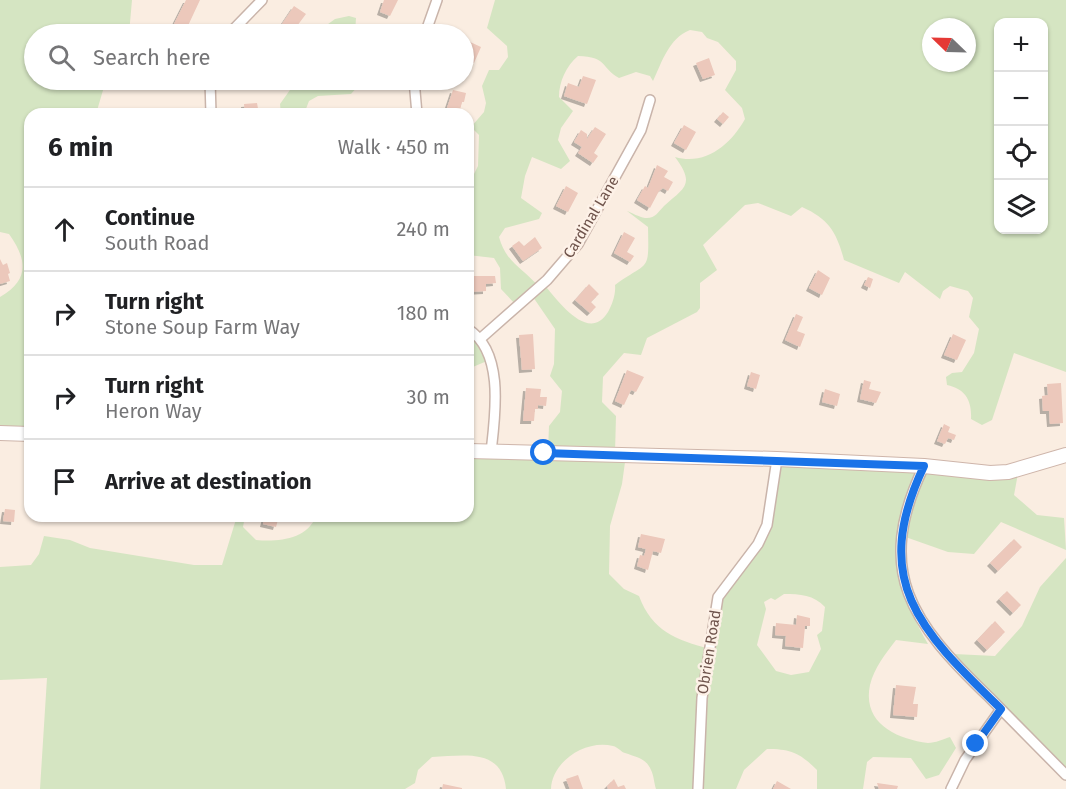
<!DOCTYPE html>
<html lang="en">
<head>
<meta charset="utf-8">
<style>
	body { margin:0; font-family:"Fira Sans",sans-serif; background:#f6f6f6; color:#202124 }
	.controls { position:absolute; right:18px; top:18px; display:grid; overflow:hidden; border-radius:12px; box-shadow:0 2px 4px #0004 }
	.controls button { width:54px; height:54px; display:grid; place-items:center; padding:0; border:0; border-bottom:2px solid #e0e0e0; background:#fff; color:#202124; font:30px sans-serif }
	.compass { position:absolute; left:922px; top:18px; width:54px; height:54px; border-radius:50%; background:#fff; box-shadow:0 2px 4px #0004; rotate:293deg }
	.stop { position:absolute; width:18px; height:18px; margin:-14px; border:4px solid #1a73e8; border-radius:50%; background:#fff }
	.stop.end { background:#1a73e8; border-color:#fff; box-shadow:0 2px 6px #0008 }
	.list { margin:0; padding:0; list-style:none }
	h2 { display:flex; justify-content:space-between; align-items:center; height:78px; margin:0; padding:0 24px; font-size:26px }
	h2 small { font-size:20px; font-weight:400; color:#757577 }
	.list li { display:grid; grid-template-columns:39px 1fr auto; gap:18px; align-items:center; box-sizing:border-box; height:84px; padding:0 24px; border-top:2px solid #e0e0e0 }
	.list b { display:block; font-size:22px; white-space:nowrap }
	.list p { margin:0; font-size:20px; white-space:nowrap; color:#757577 }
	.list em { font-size:20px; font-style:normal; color:#757577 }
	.icon { flex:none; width:33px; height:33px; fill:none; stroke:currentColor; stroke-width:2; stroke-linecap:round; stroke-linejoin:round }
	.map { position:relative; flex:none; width:1066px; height:789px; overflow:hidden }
	.search { position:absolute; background:#fff; box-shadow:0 2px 4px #0004; left:24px; top:24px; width:450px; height:66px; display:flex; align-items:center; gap:15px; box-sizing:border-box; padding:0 21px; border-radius:33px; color:#757577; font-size:22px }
	.panel { position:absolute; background:#fff; box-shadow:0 2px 4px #0004; left:24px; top:108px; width:450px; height:414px; border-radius:18px }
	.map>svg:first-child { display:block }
</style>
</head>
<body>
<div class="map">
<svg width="1066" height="789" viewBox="0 0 1066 789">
	<defs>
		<filter id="shadow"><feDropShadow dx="-3" dy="3" stdDeviation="0" flood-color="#0004"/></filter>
	</defs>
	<rect width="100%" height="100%" fill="#faede1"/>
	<path fill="#d5e5c2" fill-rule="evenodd" d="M0,0H132L129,34H34V80H106L96,114H30V433L0,432V297C30,280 27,259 9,234L0,232Z
		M495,0H1066V372L1014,353L992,420L982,425L971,419C972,400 965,389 947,385L946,377L952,373L962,372L974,353L979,329L969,317L973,298L968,291L950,286L943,291L940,299L905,272L899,283L844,260C837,233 829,219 802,207L791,216L758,203L745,205L703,245L717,270L700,283V308L697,312L647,338L641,355L624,353L603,377L602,402L616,416L615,453L626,455L622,484L610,526L609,574L624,589L639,596C652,631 676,640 710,649L715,620L727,588L761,546L775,459L1019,468L1014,495L1037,515L1064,518L1066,550L1001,522L974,554L948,552L897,534C898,583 904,601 928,644L896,640C886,653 874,668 870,685C862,723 896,739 928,743C935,743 944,739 950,737L956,748L939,775L926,779L911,758L873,757L867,762L863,789H817V770C800,753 791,749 767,749L744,770L736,789H656C654,783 654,776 651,770C646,758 636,757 625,753C621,752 618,747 613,746C586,739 552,761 551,789H506C502,747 463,756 432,757L418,770L415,783L405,789H40L47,678L0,680V567L31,565L39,554L44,536L70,540L90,548L194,565H222L237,516H245L243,527L256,540C277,542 307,540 316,516H468V450L548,451L549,426L560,412L562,391L550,376L554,364L555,329L533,297L516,305L501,289L500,268L494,258L468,255V186L478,166L479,135L471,127L484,112L486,103L482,86L489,70H499L508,57L507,46L487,28ZM998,22H1044V230H998ZM931,27H967V63H931ZM690,30L702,32L707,38L718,42L736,61V70L725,90L742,108L745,119C731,144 706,166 675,157C696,185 684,188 664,206C658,212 655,219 645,218C639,217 632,213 627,211L648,227C649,274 649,260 615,285C616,294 612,305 608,312C589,343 560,303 546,287H539C523,268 506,263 499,237L505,228L539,219L542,213L521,198L525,176L532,157L561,169L570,161L558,140L561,128L573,111L559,97C559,82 566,66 578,56C608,57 600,67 619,78L636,72L650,76L653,81C662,62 669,38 690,30ZM784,594C800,594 814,595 825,607L822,631L817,635L821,649L809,672L791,675L776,671L757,645L766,609L764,602L771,598L775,600Z
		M349,16L356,18L355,34H329L324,27L335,19Z
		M297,80H347L358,86L351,94L318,96L309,101L304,114H281L280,104Z
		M468,330L487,361L468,369Z
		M1066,558V779L951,659L954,654L995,656L1022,626L1040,587Z"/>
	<path fill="#ecc8bb" filter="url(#shadow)" d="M186,0H200L186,30L174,24Z
		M384,0H398L390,16L380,12Z
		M294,6L306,14L291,34H279L276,33Z
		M468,41L481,47L474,63L464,58Z
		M709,58L715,75L703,79L696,63Z
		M583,76L596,80L587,104L564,96L568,83L579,87Z
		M147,80H162L160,86L147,83Z
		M453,90L466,93L464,102H462L459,114H445Z
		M257,103L259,114H245L244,104Z
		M723,112L729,117L723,124L717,119Z
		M684,125L696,132L686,150L674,143Z
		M595,127L606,134L594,153L598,156L593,163L578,153L582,147L574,142L581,130L587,134V139Z
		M657,165L668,171L664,177L673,182L668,191L663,188L659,191L650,208L637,200L645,186L648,188Z
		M566,186L578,193L568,212L556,206Z
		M624,232L635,238L627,252L634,256L630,262L614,253Z
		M535,237L542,248L523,261L512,246L519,241L524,246Z
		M0,259L3,265L7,263L10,273L8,274L10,281L0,284Z
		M818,270L830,278L822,295L809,288Z
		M495,276L496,283L486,284V291L469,292V276Z
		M868,277L873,279L870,288L864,285Z
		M589,284L599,294L591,302L596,307L590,313L575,300Z
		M796,314L803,317L797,331L805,334L800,347L785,340Z
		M533,334L535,369L522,370L519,335Z
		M953,334L966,340L957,360L944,355Z
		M627,370L644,377L636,392L631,390L624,405L615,401Z
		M751,372L760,375L756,389L747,386Z
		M864,380L871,382L869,389L881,392L876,403L860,399Z
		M1061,383L1063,423L1050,424L1049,411H1043L1042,396L1048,395L1047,384Z
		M526,388L541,389L540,397H547L546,406L538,405V409H535L534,421H523Z
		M825,389L840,394L837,406L822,402Z
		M944,424L950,427L948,432L956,435L954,440L948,438L945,444L937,441Z
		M5,509L15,510L14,522L3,521Z
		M265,516H279L276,527L263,524Z
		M641,534L665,539L661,553L653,551L648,570L637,566L640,555L644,556L646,549L638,547Z
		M1014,539L1022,547L998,571L990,563Z
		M1007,591L1021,605L1013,613L999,599Z
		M797,615L810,618V626H805L803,648L785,646L786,636L775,635L776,623L796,625Z
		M995,621L1005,632L987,650L977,640Z
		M896,685L916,687L913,704H918L917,717L893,715Z
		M578,775L583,789H570L566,779Z
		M614,779L618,787L624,785L626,789H608L607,786Z
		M777,781L791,789H773Z
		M877,783L898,786L897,789H879Z
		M443,784L462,788V789H442Z"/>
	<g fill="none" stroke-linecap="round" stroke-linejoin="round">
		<g stroke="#c9b4aa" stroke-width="12">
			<path id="street" d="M229,34L262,0
				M425,34L437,0
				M210,80L211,114
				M414,80L417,114
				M468,329C505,352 495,416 491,452
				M480,339L547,280L578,244L641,130L650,100
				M924,466C873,572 912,623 989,697C1015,723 1040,749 1066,775
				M698,789L702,698L718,597L758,544L767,525L777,459
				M951,789L965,760L1001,709"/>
		</g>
		<g stroke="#ceb5aa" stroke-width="16">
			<path id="secondary" d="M0,433L30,434
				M468,451L777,459L924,466L990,473L1008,472L1066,455"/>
		</g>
		<use href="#street" stroke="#fff" stroke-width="9"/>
		<use href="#secondary" stroke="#fff" stroke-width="14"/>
	</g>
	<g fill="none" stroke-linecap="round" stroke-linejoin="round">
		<path stroke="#1a73e8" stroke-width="8" d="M544,453L924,466C869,582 921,631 1001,709L976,744"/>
	</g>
	<g text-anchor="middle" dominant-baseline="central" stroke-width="5" stroke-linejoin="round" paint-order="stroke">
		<g font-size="15" fill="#6e534b" stroke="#fdf1e7">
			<text transform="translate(591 217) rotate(-59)">Cardinal Lane</text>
			<text transform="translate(709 652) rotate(-81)">Obrien Road</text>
		</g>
	</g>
</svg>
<div class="controls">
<button>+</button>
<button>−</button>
<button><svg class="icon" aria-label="locate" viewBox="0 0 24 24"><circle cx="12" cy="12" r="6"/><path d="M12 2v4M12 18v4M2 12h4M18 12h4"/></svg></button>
<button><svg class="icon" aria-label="layers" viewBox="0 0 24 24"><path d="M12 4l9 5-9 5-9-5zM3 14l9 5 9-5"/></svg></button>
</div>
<svg class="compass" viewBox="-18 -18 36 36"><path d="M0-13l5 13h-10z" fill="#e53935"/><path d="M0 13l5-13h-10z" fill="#757577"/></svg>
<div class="stop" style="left:544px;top:453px"></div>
<div class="stop end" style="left:976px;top:744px"></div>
<div class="search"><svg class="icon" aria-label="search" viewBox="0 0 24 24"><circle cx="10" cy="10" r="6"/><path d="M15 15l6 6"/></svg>Search here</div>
<section class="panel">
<h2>6 min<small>Walk · 450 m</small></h2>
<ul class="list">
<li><svg class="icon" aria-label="ahead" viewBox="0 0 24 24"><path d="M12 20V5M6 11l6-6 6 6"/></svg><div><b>Continue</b><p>South Road</p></div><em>240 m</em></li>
<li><svg class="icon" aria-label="right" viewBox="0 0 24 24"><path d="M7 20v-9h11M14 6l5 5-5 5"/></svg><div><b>Turn right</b><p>Stone Soup Farm Way</p></div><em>180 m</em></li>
<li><svg class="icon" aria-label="right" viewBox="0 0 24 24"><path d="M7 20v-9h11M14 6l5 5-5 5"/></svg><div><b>Turn right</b><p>Heron Way</p></div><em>30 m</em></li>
<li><svg class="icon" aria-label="arrive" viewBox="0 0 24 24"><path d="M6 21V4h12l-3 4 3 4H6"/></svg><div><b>Arrive at destination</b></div></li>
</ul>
</section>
</div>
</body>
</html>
